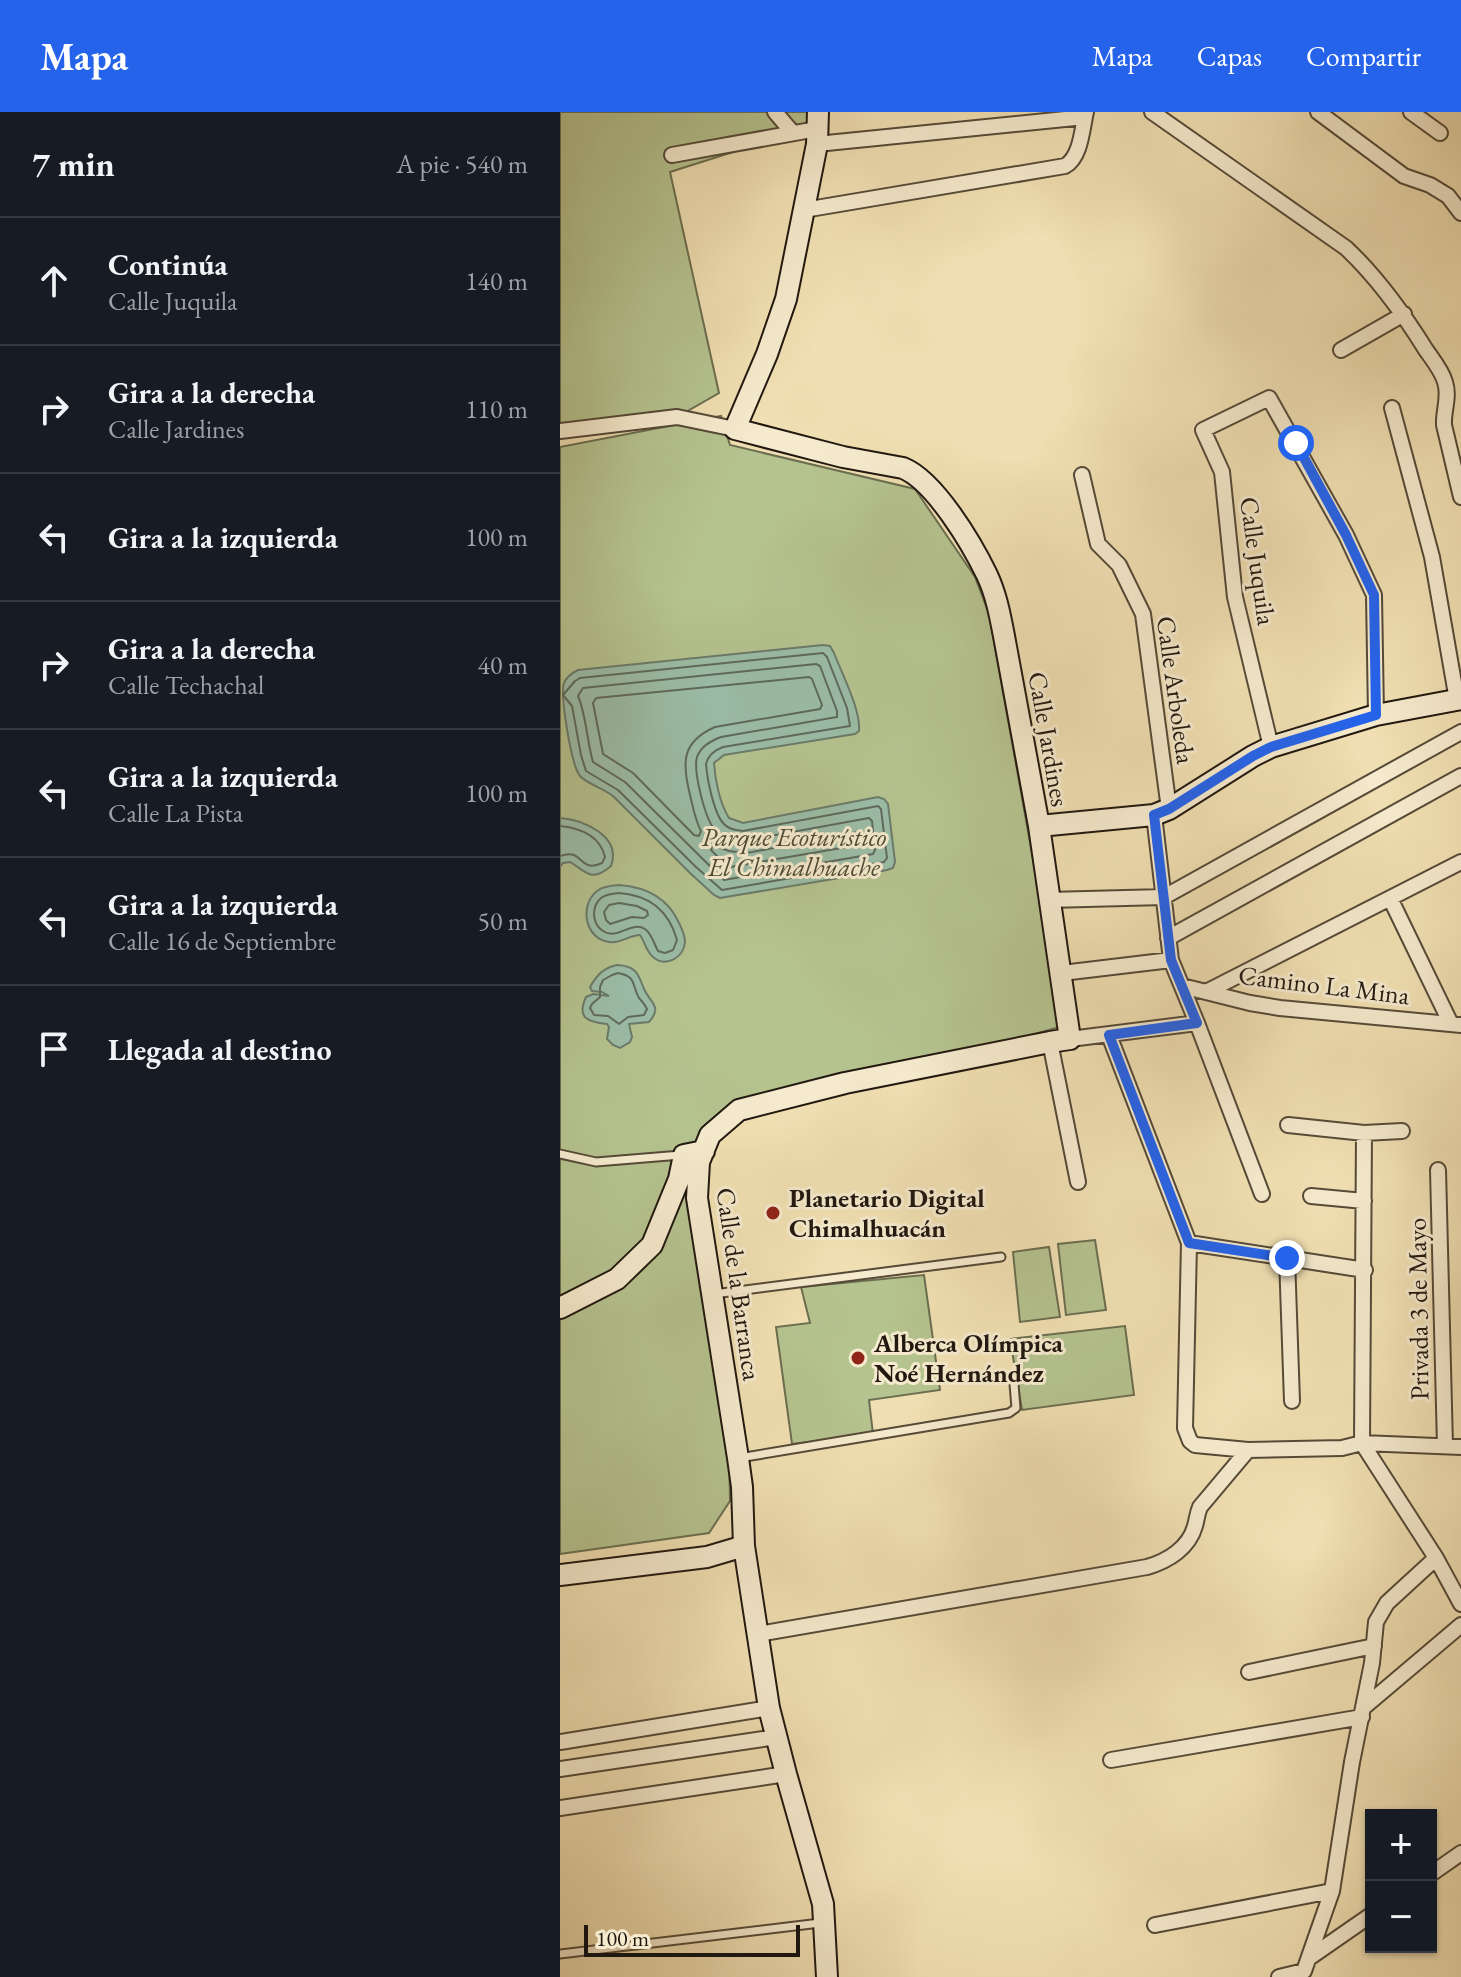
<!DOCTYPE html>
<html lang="es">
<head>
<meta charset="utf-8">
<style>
	body { margin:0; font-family:"EB Garamond",serif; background:#242831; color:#f1f3f6 }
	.controls { position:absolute; right:24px; bottom:24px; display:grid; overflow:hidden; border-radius:0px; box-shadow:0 2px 6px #0004 }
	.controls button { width:72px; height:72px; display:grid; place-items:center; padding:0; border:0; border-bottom:2px solid #363941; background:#171b24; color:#f1f3f6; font:40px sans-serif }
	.scale { position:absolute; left:24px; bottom:20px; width:216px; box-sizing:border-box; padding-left:8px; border:4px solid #211810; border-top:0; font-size:22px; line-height:28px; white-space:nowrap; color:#211810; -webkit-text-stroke:6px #f5eacd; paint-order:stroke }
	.stop { position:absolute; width:24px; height:24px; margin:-18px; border:6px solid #2563eb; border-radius:50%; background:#fff }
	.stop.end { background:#2563eb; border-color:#fff; box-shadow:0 2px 8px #0008 }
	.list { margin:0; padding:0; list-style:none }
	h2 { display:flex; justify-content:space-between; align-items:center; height:104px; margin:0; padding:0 32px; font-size:34px }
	h2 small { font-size:26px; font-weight:400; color:#9ea1a6 }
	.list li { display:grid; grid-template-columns:52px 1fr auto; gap:24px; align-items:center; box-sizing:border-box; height:128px; padding:0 32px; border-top:2px solid #363941 }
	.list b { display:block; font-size:30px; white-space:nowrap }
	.list p { margin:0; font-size:26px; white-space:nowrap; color:#9ea1a6 }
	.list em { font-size:26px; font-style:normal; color:#9ea1a6 }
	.icon { flex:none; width:44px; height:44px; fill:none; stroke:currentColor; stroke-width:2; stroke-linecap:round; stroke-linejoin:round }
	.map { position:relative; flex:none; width:901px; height:1865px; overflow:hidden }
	header { display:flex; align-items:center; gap:48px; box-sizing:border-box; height:112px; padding:0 40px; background:#2563eb; color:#fff }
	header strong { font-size:38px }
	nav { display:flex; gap:44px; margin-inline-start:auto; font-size:28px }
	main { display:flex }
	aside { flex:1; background:#171b24 }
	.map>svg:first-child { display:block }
</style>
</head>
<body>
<header>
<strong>Mapa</strong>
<nav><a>Mapa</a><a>Capas</a><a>Compartir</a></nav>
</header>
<main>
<aside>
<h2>7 min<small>A pie · 540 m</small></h2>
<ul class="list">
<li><svg class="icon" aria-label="ahead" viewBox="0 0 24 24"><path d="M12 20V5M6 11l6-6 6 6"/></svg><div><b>Continúa</b><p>Calle Juquila</p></div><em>140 m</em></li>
<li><svg class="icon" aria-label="right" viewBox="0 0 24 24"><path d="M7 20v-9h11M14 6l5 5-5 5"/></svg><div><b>Gira a la derecha</b><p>Calle Jardines</p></div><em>110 m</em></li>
<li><svg class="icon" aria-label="left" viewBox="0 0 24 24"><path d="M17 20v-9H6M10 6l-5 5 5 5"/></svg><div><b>Gira a la izquierda</b></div><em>100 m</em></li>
<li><svg class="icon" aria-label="right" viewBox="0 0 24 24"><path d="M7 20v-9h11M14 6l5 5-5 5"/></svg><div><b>Gira a la derecha</b><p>Calle Techachal</p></div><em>40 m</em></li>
<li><svg class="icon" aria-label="left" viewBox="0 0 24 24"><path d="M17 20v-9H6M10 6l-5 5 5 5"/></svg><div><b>Gira a la izquierda</b><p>Calle La Pista</p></div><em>100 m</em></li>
<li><svg class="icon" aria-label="left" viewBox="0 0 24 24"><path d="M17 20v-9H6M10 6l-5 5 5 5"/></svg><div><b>Gira a la izquierda</b><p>Calle 16 de Septiembre</p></div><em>50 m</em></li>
<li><svg class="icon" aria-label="arrive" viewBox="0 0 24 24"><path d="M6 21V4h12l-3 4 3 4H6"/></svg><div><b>Llegada al destino</b></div></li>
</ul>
</aside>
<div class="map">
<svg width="901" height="1865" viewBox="0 0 901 1865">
	<rect width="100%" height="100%" fill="#f0dfb2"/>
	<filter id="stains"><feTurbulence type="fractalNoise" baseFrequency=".0025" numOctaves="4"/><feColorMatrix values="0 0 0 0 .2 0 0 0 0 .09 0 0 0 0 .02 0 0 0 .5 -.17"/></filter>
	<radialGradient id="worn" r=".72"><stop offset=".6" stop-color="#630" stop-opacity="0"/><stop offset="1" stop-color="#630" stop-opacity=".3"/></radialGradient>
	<path fill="#b5c38f" stroke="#6b6e50" stroke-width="2" d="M0,0H252V6L233,21L110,60L159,281L117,305L0,319Z
		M161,304L170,333L355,377L415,465L429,502L503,914L164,1009L142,1036L169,1337L170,1389L149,1421L0,1442V335Z
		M535,1128L546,1198L506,1203L498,1132Z
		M489,1135L500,1205L460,1210L453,1140Z
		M364,1163L380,1278L309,1288L313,1322L232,1332L216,1215L250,1211L241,1175Z
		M565,1214L574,1283L462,1298L450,1227Z"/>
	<path fill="#9bbda7" stroke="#6a7b6b" stroke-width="2" d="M263,533L270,534L274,541C282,562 301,598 299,619L295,622L164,643L154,651C155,668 160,692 169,706L183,711L318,685L324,687L328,692L335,750L333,756L327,758L160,786L154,783L130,761L53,684C44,677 26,671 20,664C11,653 0,583 4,571C7,564 12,561 18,558Z
		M0,706C24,708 62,724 51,754C31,771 27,760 10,750L3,751L0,755Z
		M59,773C86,775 108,786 119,811C122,817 125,823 125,830C124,846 105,856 93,845C86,839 85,830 80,823C69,823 61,832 49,830C24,827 18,790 40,777C46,774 52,774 59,773Z
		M57,853C76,854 78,861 84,877C90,891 103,894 89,910L69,912L72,925L70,930L60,936L53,933L47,927L49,915L47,912C29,910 16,907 26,885L33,882L49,884L42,880L32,879L30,875C37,863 43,856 57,853Z"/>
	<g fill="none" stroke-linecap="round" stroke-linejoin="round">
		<path stroke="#5e6a5c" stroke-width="2" d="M263,541L267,545L287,596L290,614L163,635C155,638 148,643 146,652C147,666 154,704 165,713C170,718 177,718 183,719L318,694L321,697L327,746L324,750L162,778L136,755L58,678L26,659L21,643L12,594L3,583L15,569L20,566Z
			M256,552L260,554L277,599V605L161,625C151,629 141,634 137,645C133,659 145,707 155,718C162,726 173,728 183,729L309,706L312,709L315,738L313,742L164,768L65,670L33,650C27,630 26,602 18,584L23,576Z
			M249,565L252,567L262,593L260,597L155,615C121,630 122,651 130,683C133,695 135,708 141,719L139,724L134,723L73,661L43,642L33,591L36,586Z
			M0,714C20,716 40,724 45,745L42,751C18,762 24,735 0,744
			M298,720L301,722L302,728L299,733L170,755L167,754L151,738L152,735L155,734L169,739L187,741Z
			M59,781C89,783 109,799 117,828L113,838L105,841L98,839C94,832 92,822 85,817C71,808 58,829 43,819C32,812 31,795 41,786C46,782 53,782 59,781Z
			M59,791L77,794L87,799L88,803L84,806L72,805L50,812L46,808L44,800L49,793Z
			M58,861C78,865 71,873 79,886C82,889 85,893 87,897L84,903L68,905L59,912L48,904L34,903L30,896L32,892L40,885V875L43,868L52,863Z"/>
		<g stroke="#554a38" stroke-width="11">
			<path id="lane" d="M0,1042L36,1050L121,1043
				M154,1182L441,1145
				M179,1346L449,1301L456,1296L454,1272
				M0,1842L260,1811"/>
		</g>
		<g stroke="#554a38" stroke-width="18">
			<path id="street" d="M215,0L233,21
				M592,0L786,136C818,166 843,201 866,238C873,248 882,259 885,270C890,285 883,299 884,313L901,385
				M758,0L844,64L870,73L888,84L901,101
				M851,0L880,21
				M257,32L525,5
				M112,43L257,17
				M244,98L505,54C521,45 522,17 526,0
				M781,238L844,202
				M832,296L872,445L897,588
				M0,319L117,305L175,317
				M522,363L538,432L559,453L583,502L609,697
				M711,635L675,485L662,360L643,318L709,286L786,423L814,483L816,603
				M594,703L611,848L637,911L702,1082
				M830,786L891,912
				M488,788L604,785L901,620
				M608,826L901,664
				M502,861L611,848
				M622,874L690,891L720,896L901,913
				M646,880L901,750
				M549,923L629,1131L625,1316L630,1329L635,1333L688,1338L782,1336L802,1331L901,1335
				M510,927L637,911
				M490,930L518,1070
				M728,1013L804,1021L842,1019
				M878,1058L885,1334
				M751,1084L804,1089
				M629,1131L805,1158
				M727,1146L732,1289
				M802,1331L804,1021
				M802,1331L876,1446L901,1492
				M198,1522L587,1455C608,1449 629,1436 635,1414C637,1407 637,1402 640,1395L688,1338
				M689,1560L814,1534
				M803,1596L901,1513
				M0,1630L209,1596
				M551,1648L802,1605
				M0,1657L217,1625
				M0,1696L226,1662
				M871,1762L901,1741
				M595,1813L772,1779
				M749,1846L811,1803
				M744,1859L772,1779L792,1650L812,1551L816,1510L827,1491L876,1446
				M719,1865L744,1859"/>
		</g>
		<g stroke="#211810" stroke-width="24">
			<path id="secondary" d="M258,0L257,32L226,187L207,242L175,317L283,345L343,356C375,369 412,432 427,463C436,482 440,503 444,524L479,714L510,927L490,930L285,971L179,998L150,1023L139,1050L137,1086L178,1346L182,1375L184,1434L209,1596L226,1662L263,1792L267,1865
				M479,714L594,703L609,697L693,644L711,635L816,603L901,587
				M0,1196L57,1167L92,1133L119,1067L124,1043L144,1039
				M0,1463L147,1445L184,1434"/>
		</g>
		<use href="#lane" stroke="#f5eacd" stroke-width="7"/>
		<use href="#street" stroke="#f5eacd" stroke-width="14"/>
		<use href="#secondary" stroke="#f5eacd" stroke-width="20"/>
	</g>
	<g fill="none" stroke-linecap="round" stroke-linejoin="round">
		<path stroke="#2563eb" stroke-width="10" d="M727,1146L629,1131L549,923L637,911L611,848L594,703L609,697L693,644L711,635L816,603L814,483L786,423L736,331"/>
	</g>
	<g fill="#8f2418" stroke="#f5eacd" stroke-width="3">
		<circle cx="213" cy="1101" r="8"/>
		<circle cx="298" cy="1246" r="8"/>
	</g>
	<g text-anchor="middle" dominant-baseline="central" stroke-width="6" stroke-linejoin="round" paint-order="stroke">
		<g font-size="26" fill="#211810" stroke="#f5eacd">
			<text transform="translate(698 449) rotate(82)">Calle Juquila</text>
			<text transform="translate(616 578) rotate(82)">Calle Arboleda</text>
			<text transform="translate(489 627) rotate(80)">Calle Jardines</text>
			<text transform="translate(764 873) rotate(7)">Camino La Mina</text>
			<text transform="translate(179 1172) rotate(82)">Calle de la Barranca</text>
			<text transform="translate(858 1197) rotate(-91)">Privada 3 de Mayo</text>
		</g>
		<g font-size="26" font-style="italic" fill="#4d4b36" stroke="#f5eacd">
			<text x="234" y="725">Parque Ecoturístico<tspan x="234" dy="30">El Chimalhuache</tspan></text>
		</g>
		<g font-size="26" font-weight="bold" fill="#211810" stroke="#f5eacd" text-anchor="start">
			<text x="229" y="1086">Planetario Digital<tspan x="229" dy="30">Chimalhuacán</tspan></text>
			<text x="314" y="1231">Alberca Olímpica<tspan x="314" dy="30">Noé Hernández</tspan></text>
		</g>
	</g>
	<rect width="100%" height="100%" filter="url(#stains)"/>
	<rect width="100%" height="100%" fill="url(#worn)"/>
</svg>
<div class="controls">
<button>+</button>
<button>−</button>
</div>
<div class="scale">100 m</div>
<div class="stop" style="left:736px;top:331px"></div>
<div class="stop end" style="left:727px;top:1146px"></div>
</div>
</main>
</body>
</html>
